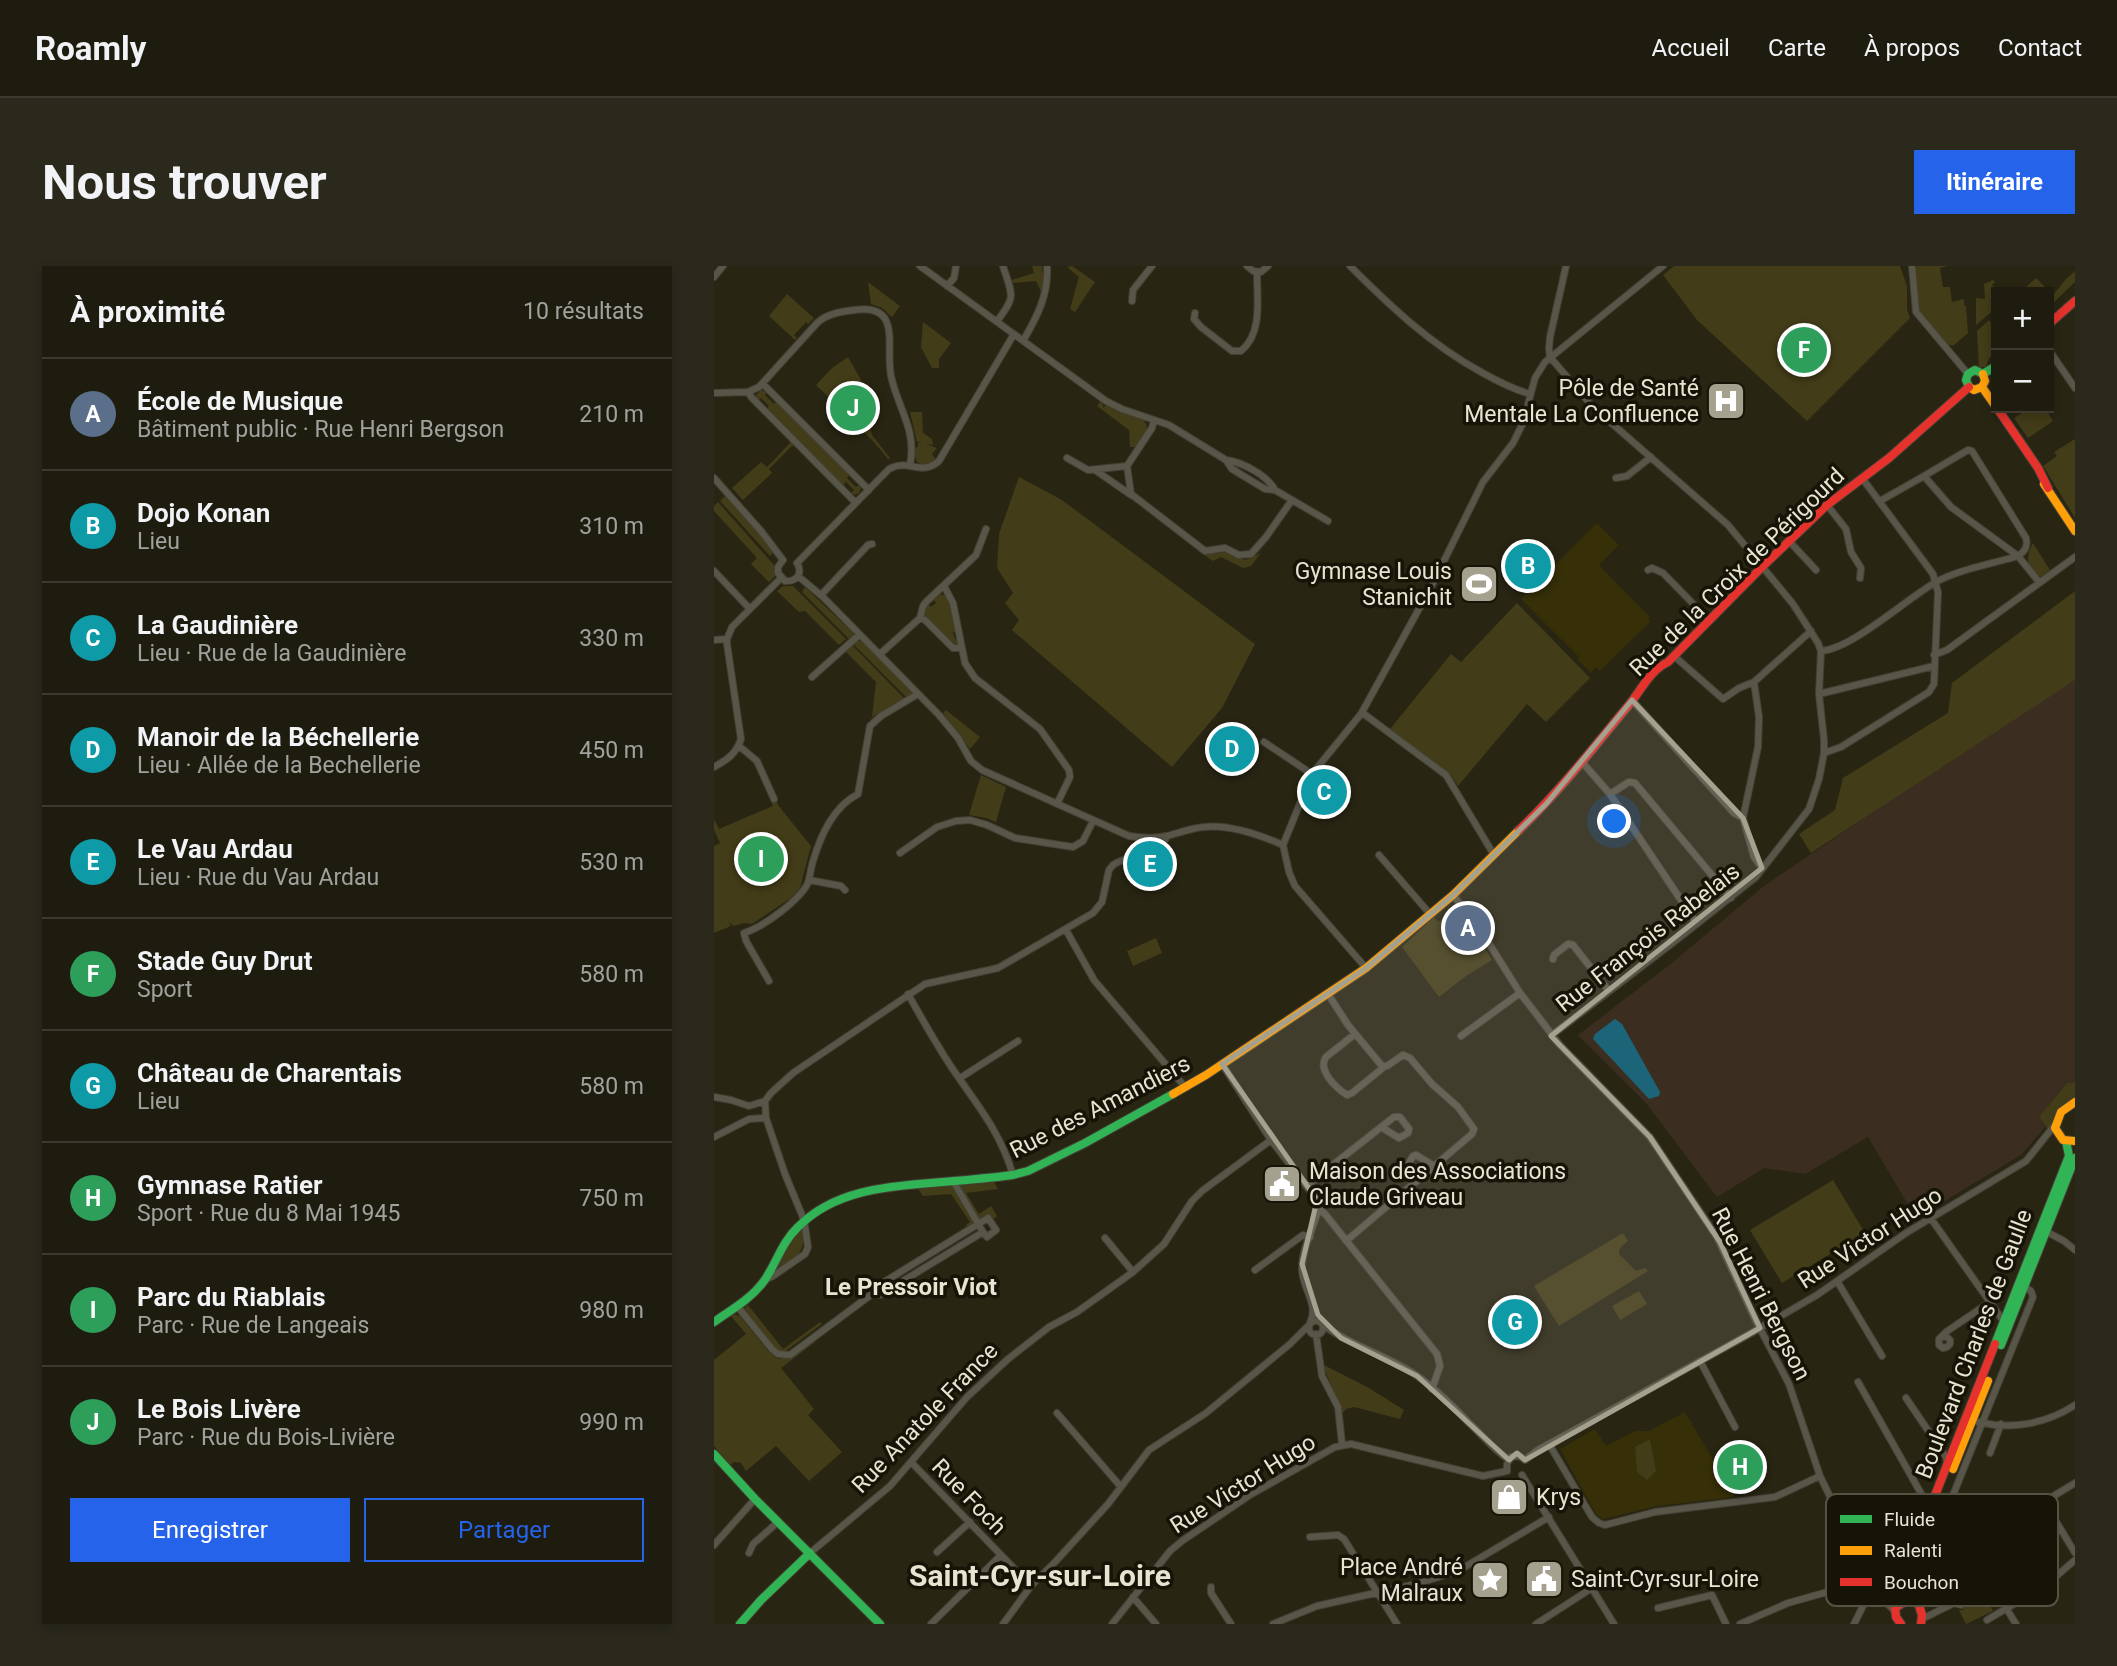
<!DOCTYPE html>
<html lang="fr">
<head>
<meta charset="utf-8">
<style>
	body { margin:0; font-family:Roboto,sans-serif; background:#2b291c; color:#f1f3f6 }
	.controls { position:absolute; right:21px; top:21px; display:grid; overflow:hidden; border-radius:0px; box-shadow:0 4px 10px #0003 }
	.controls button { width:63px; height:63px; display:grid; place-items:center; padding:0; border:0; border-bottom:2px solid #3c3a2e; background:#1e1c0e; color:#f1f3f6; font:35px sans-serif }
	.you { position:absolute; left:901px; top:556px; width:24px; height:24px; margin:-18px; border:5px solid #fff; border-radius:50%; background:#1a73e8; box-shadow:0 0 0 10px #1a73e833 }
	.badge { display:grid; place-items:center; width:46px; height:46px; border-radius:50%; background:#2563eb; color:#fff; font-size:23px; font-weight:700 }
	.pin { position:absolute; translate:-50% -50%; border:4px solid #fff; box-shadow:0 2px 7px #0006 }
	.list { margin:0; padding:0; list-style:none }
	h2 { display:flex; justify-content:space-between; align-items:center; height:91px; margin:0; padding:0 28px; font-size:30px }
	h2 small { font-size:23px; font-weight:400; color:#a1a19e }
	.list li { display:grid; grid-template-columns:46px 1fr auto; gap:21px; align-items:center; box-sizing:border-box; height:112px; padding:0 28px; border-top:2px solid #3c3a2e }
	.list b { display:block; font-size:26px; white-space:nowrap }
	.list p { margin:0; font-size:23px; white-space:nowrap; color:#a1a19e }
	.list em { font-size:23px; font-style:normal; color:#a1a19e }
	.actions { display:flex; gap:14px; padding:21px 28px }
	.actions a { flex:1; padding:16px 0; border:2px solid #2563eb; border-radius:0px; text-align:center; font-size:24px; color:#2563eb }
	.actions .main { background:#2563eb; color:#fff }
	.map { position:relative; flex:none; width:1361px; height:1358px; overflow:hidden; border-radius:0px }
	header { display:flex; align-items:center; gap:42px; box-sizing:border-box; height:98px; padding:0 35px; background:#1e1c0e; border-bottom:2px solid #3c3a2e }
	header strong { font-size:33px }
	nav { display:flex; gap:38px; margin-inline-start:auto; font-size:24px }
	.intro { display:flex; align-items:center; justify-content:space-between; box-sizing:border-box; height:168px; padding:0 42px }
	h1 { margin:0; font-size:49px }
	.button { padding:18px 32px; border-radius:0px; background:#2563eb; color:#fff; font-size:24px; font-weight:700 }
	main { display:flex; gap:42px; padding:0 42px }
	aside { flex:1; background:#1e1c0e; border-radius:0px; box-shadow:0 4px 10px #0003 }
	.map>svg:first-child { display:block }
</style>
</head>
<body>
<header>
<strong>Roamly</strong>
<nav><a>Accueil</a><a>Carte</a><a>À propos</a><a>Contact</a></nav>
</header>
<div class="intro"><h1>Nous trouver</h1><a class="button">Itinéraire</a></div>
<main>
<aside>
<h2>À proximité<small>10 résultats</small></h2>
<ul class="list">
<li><span class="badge" style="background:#5c6f8a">A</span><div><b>École de Musique</b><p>Bâtiment public · Rue Henri Bergson</p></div><em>210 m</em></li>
<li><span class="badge" style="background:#0f9aa8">B</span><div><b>Dojo Konan</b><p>Lieu</p></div><em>310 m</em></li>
<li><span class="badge" style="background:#0f9aa8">C</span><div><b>La Gaudinière</b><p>Lieu · Rue de la Gaudinière</p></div><em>330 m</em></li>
<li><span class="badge" style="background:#0f9aa8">D</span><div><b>Manoir de la Béchellerie</b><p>Lieu · Allée de la Bechellerie</p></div><em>450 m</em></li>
<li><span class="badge" style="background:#0f9aa8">E</span><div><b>Le Vau Ardau</b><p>Lieu · Rue du Vau Ardau</p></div><em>530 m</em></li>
<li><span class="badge" style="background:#2e9e5b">F</span><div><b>Stade Guy Drut</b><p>Sport</p></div><em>580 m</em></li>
<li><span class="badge" style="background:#0f9aa8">G</span><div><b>Château de Charentais</b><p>Lieu</p></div><em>580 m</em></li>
<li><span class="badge" style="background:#2e9e5b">H</span><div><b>Gymnase Ratier</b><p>Sport · Rue du 8 Mai 1945</p></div><em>750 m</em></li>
<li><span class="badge" style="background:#2e9e5b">I</span><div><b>Parc du Riablais</b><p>Parc · Rue de Langeais</p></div><em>980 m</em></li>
<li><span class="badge" style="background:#2e9e5b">J</span><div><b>Le Bois Livère</b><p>Parc · Rue du Bois-Livière</p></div><em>990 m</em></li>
</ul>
<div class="actions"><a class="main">Enregistrer</a><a>Partager</a></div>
</aside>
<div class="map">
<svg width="1361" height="1358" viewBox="0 0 1361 1358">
	<rect width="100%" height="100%" fill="#282513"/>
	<path fill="#362f07" d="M883,257L905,279L885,299L936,351L934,353L936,356L886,405L882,401L877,407L863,393L865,391L807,333Z
		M971,1146L1021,1231L943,1240L889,1253L882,1248L846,1183L881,1163L892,1180L921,1165H935Z"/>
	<path fill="#3b2e21" d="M1361,414V817H1353L1325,851L1331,861L1309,887L1302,892L1202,952L1154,871L1091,908L1050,902L1003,931L932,837L864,769L954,700L1050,620L1290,458Z"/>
	<path fill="#433c18" d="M318,0H328L330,16L327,26L322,15L299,17L298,14L320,7Z
		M358,0L381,16L361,46L356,43L365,11L353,1Z
		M960,0H1186L1193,20V44L1196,52L1093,155L983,54L949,9Z
		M1203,0H1234L1226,2L1229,21H1236L1238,36L1250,33V39L1252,40L1254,67L1239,80L1233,78L1205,47L1201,3Z
		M1361,5V16L1335,41V26H1307L1322,12L1339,29L1352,13Z
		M1279,14L1281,16L1278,19L1285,26H1282V42L1262,59V32L1271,33L1270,18Z
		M154,16L186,40L178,51L168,42L157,38Z
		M73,28L100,52L94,58L92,56L80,69L83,72L81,74L55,50Z
		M1275,54L1282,62V85L1275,92L1272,101H1265L1263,65Z
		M209,56L237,77L225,93V102H218L207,81Z
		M134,91L147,114L158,169L176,192L174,193L159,175L102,119L118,102Z
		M47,124L53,126L51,129L60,138L63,135L136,208L133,212L142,221L146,218L147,222L145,227L141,229L137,227L140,224L132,216L129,219L52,143L55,140L47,132L44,135L42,132V129Z
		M386,136L389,138V142L392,139L403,145L429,154C439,163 428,172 422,181H416L415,164L383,140Z
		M1316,142H1331L1339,155L1314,172L1300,152Z
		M196,146H208L209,167L218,173L219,179L203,176Z
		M1361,173V252L1329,200L1343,190L1340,186Z
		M76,176L80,180H78L55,203L58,207L29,234L18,222L47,196L53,201L75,178Z
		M204,177H210L223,182L218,188L222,194L209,199L203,196L200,188L201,182L204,181Z
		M305,211L348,234L541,378L508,442L458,501L298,364L305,354L291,337L299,327L283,302L285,268Z
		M11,230L45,266L59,287L56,290L6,235Z
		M4,236L60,299L61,310L55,316L37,298L43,292L0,245V240Z
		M1319,277L1336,304L1327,311C1312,301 1311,292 1319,277Z
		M484,285L496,288L510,286L531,294L547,287L537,300L529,302L507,291L499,295Z
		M69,320H79L132,373L125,379L91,345L85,346L63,325Z
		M91,321L138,366L140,369L136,374L88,326Z
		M1361,325V414L1097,587L1085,568L1121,544L1129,512L1234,447L1238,417Z
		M227,328L234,331L243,365L239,366L241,373L244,372L245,380H239L209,348L211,341L214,338L217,341L222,337L219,333Z
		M803,337L876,412L832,456L813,438L744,520L736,508L676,463L737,388L747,396Z
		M143,375H148L199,427L192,431L139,378Z
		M138,379L190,432L158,451L162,416L132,386Z
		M232,444L266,471L256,483L229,447Z
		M267,509L292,521L282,556L272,552L255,549Z
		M60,527L64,539L97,580L86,622L77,632L38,658L30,657L20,660L14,656L17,660L0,667V580L6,577L0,564V553L5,563L59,540L55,529Z
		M736,647L756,671L761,667L778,694L752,710L725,731L688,681L720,651L724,656Z
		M442,672L448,687L419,700L413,685Z
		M1353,817H1361V833L1335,865L1325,851Z
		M1119,914L1151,967L1068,1017L1036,964Z
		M280,916L284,923L252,927L265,948L277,940L283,950L280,953L276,949H271L265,955L245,919Z
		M238,919L262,957L254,961L252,959L256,956L237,928L209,930L204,923Z
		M86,964L89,966C91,990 81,992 62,1003L66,991Z
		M909,967L914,975L906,982L905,988L922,1005L931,1002L934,1005L845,1060L820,1020Z
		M925,1025L933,1038L906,1054L898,1040Z
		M34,1039L69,1083L106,1056L108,1058L69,1087L63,1086L29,1043Z
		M19,1048L26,1050L54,1085L64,1093L75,1091L99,1075L101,1076L67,1102L100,1143L94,1149L128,1186L95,1215L62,1180L32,1205L27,1197L20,1196L16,1199L0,1180V1094L32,1068L17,1050Z
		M608,1098L655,1122L690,1144L686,1153L640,1141L632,1143L629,1147Z
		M936,1173L942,1205L933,1214L923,1206L921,1181Z
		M1273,1315L1275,1319L1268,1325L1279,1345L1252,1358L1245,1344H1249L1250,1340L1253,1341L1256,1331L1253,1330V1327Z"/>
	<path fill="#1c6579" d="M901,753L908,758L946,826L945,830L935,833L879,773L881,768Z"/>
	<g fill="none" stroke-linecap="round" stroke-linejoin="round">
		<g stroke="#444134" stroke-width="8">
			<path id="street" d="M206,0L392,135L408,143L455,159L512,194L518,203L551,223L561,224L614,255
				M533,0L539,5L547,6L554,0
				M636,0C676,40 716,78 767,106C783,115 798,123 816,128
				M1198,0L1202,46L1254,108
				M0,11L9,0
				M233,20L240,12L242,0
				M418,35L419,24L438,0
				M481,47L480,53L487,61L518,85H527C549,67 543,33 543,7
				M283,55C303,30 298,29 289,0
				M309,75C323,51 335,28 333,0
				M1335,84L1361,122
				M836,91L878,140L1014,259L1079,338L1104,377L1107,385L1105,428L1110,474V487L1105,513L1095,543L1042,611L965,672L838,769
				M836,91L835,83L836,71L852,0
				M49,118L155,224
				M34,126L38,132L142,237
				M0,127L34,126L45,121L104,56C115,47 127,46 140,44C189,37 171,80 177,110C184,143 203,163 196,199
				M440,154L438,162L413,200L417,228L491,285L511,282L525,289L537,288L552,271L578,234
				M353,192L374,204L413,200
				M512,194C528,196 553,209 561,224
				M381,204L417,229
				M0,212L47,265L69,294
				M902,212L913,210L937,191
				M1166,235L1210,210L1237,241L1304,290L1325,316
				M1113,239L1132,263L1137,286L1147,302L1146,312
				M1075,275L1102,304
				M69,294L64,301V307L71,315C83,316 89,307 83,297
				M83,297L175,203C194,192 207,211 225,195L300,68
				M934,304L938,302L949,307L996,355
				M0,305L36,343
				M84,310L109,331L225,449L244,472L257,495L268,504L415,570C427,572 440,573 453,570C465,567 477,562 490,561C515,558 546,569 569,579
				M230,320L239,337L251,397L261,412L326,463L355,504L356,511L343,538
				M107,329L154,279L158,278
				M206,352L211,354L239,382H248
				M0,374L13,373
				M1107,385C1138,383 1192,333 1222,316C1246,303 1278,298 1304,290C1311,285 1314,281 1312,272L1258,185L1254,184L1210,210
				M166,388L206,352L209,340L212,336L262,289L272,263
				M1220,389L1233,384L1361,291
				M960,390L1009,433L1025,422L1040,416
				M98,411L145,369
				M1105,428L1220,400
				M918,434L1020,547L1029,552
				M647,448H650L732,509L780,589
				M550,476L598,508
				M25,480L43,495L60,533
				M1110,487L1127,481L1215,426L1220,418L1224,326L1219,308L1148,212
				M868,496L896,528L983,658
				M0,501C13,494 22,488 27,473L13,378V373L18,361L67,312
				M896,528L915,516L921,517L1017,632
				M569,579L598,508L647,448L716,323L769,216L799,177L809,157L821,112L831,96L949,0
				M569,579L575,606L581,620L652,702
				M186,587L223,561L242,555L256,554L273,559L301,572L359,581L369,575L379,555
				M665,589L716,648
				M1048,602L1040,591L1029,552L1044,481L1045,451L1040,416L1097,365
				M95,614L127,620L131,624
				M739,629L771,671L806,727L846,779L936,871L1003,971L1041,1053L1075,1118L1106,1210L1159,1320L1168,1333L1180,1344
				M352,664L380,714L471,821
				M839,693L840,689L854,678L859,679L895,725
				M55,715L32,675L30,667C49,661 85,635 94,617C96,610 97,602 99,595C107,569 119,541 144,528L156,460L167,450L204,428
				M194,728C208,753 222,778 238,802C263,839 286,865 299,909
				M614,728L634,759L668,800H673L689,789L696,792L718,818L744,841L760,863L758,868L632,975
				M641,768L612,791C603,804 622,822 633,829L638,827L670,801
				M747,770L806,727
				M508,798L557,874L603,934L605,940C601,961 587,982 588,1004C589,1024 605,1038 596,1057
				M246,812L304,775
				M0,831L17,834L35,840L51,835
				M0,871L35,853L52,852
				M699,916L691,904L699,890L702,889L720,900
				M592,920L680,851H686L695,863L694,867L685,872L667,861
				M605,943L611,948L723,1088L726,1100L718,1123
				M1213,947L1290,1056
				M1333,966L1350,975L1361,984
				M391,972L419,1006
				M541,1004L589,969L596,971
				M51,1014L59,1010L91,988L94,981L90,954L71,908L52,852L51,835L57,827L79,807L211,718L284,702L379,647L388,636L395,604L399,599C413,589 448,587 453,570
				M1123,1015L1168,1090
				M158,1028L166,1029L269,966L239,915
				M23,1040L58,1083L64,1088L76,1089L158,1028L162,1021L274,952L282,964L273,971L269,966
				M595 1062a7 7 0 1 1 14 0a7 7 0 1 1-14 0Z
				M608,1058C636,1080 673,1089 703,1110C722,1123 739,1140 755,1157C768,1169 780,1184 795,1194
				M602,1068L608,1110L624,1141L628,1178
				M1228,1071L1232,1070L1236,1074V1078L1233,1081L1229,1082L1225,1079V1073L1232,1066L1276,1036
				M986,1095L1021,1161
				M1144,1116L1213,1238L1217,1240
				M1192,1132L1232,1191L1233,1198
				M343,1147L407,1221
				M1264,1156C1298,1164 1332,1158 1361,1139
				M835,1178L878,1251L885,1257L891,1259L941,1246L1061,1231L1106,1210
				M1276,1187L1287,1158
				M811,1194L824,1184L1034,1069L1103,1029L1192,967L1312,895L1340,860
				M198,1197L317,1320
				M793,1205V1198L797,1191L805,1190L811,1194
				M808,1209L900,1358
				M1220,1234C1229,1236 1239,1242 1248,1242C1258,1243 1262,1241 1270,1249C1263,1251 1253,1248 1249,1243
				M1235,1239L1319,1031L1317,1025L1311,1021
				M1270,1249L1290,1254H1300L1361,1217
				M1334,1262L1343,1257L1361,1287
				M596,1271L624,1269L630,1273L683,1358
				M0,1279L41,1233
				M223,1286L256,1256
				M35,1287L39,1278L64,1256
				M96,1287L176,1220L253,1131L294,1093L335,1061L363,1046L419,1006L450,978L478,935L488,925L557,874
				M497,1321V1327L517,1358
				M419,1331L442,1358
				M944,1342L998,1329L1012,1358
				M1292,1342L1302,1358
				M1208,1353L1240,1337L1247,1339L1249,1331L1242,1329L1240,1337
				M1273,1354L1332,1319L1361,1294
				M217,1358L287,1289
				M289,1358L317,1320L342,1295L394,1238L435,1184L492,1147L576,1078L595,1059
				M398,1358L456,1285L468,1275L536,1229L621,1181L637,1178L769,1210L793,1205
				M559,1358L603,1340L702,1318L744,1305L835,1251
				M822,1358L878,1322
				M1026,1358L1074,1337L1156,1314
				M1140,1358L1159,1320"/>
		</g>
		<g stroke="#444134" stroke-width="10">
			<path id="fast" d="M1269,108L1282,100
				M1255,121L1252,114L1254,108L1261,104L1269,108
				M0,1056C17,1044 37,1033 50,1015C62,998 68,976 84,961C122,922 179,920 229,916C253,914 276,912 299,909L314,905L371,877L459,828
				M1281,1078L1355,890L1352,875
				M1287,1079L1361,892
				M0,1188L41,1233L166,1358
				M26,1358L47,1334L96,1287"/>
		</g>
		<g stroke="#444134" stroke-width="10">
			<path id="slow" d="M1255,121L1260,124L1268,121L1271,115L1269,108
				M1268,121L1282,141
				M1330,218L1361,265
				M459,828L492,809L652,702L739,629L805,564
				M1361,836L1347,846L1341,862L1349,874L1361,875
				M1239,1203L1274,1115"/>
		</g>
		<g stroke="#444134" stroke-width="10">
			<path id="jam" d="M1335,58L1361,35
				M1283,142L1324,202L1334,222
				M805,564C845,526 879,482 914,440C927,425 935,405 954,396L1048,301L1113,239L1175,192L1255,121
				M1187,1358L1182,1351L1181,1342L1190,1336L1196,1328L1209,1265L1216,1242L1281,1078
				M1207,1358L1208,1349L1204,1336L1211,1289"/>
		</g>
		<use href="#street" stroke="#585649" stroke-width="6"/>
		<use href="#fast" stroke="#30b455" stroke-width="8"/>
		<use href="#slow" stroke="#ff9f0a" stroke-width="8"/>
		<use href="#jam" stroke="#e5322d" stroke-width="8"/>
	</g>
	<path fill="#a5a18f" fill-opacity="0.2" stroke="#a5a18f" stroke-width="5" stroke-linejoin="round" d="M918,434L1029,552L1048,602L837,770L936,871L1006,976L1046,1062L811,1194L803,1187L795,1194L703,1110L627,1072L604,1049L588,998L603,934L508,798L652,702L739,629L832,538Z"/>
	<defs>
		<g id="hospital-square" transform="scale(2.0125)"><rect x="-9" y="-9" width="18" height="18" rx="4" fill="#a5a18f" stroke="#161406"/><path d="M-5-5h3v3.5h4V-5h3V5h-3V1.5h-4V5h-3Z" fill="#fff"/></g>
		<g id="stadium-square" transform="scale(2.0125)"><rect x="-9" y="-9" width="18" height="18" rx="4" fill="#a5a18f" stroke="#161406"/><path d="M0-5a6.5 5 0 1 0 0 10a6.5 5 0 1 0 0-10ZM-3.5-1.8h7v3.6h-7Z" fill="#fff"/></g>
		<g id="civic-square" transform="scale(2.0125)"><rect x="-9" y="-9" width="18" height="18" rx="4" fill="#a5a18f" stroke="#161406"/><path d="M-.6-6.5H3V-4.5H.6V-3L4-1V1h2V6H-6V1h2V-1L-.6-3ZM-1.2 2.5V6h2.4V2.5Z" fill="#fff"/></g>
		<g id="shop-square" transform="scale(2.0125)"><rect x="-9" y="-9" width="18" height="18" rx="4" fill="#a5a18f" stroke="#161406"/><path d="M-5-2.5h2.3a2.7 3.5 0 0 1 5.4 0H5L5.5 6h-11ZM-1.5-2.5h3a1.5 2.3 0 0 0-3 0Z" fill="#fff"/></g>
		<g id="sight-square" transform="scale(2.0125)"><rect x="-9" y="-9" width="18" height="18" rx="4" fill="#a5a18f" stroke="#161406"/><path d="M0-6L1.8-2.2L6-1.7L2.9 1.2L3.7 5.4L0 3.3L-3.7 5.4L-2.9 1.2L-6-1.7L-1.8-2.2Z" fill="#fff"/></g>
	</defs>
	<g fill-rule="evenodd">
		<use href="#hospital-square" x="1012" y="135"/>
		<use href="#stadium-square" x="765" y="318"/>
		<use href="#civic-square" x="568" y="918"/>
		<use href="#shop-square" x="795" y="1231"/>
		<use href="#civic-square" x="830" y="1313"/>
		<use href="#sight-square" x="776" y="1314"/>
	</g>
	<g text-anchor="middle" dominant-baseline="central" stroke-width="7" stroke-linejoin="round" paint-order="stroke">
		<g font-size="23" fill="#e8e4d2" stroke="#161406" text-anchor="end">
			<text x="985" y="122">Pôle de Santé<tspan x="985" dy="26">Mentale La Confluence</tspan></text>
			<text x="738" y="305">Gymnase Louis<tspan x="738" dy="26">Stanichit</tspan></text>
			<text x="595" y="905" text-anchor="start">Maison des Associations<tspan x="595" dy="26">Claude Griveau</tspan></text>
			<text x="822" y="1231" text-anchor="start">Krys</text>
			<text x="749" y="1301">Place André<tspan x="749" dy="26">Malraux</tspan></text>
			<text x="857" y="1313" text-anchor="start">Saint-Cyr-sur-Loire</text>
		</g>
		<g font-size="23" fill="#e8e4d2" stroke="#161406">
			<text transform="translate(1023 306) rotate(-44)">Rue de la Croix de Périgourd</text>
			<text transform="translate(934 672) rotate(-38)">Rue François Rabelais</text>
			<text transform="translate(386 841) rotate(-27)">Rue des Amandiers</text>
			<text transform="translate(1156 972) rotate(-33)">Rue Victor Hugo</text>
			<text transform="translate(1047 1028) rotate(63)">Rue Henri Bergson</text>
			<text transform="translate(1260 1078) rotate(-69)">Boulevard Charles de Gaulle</text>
			<text transform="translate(211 1152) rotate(-46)">Rue Anatole France</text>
			<text transform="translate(529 1218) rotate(-32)">Rue Victor Hugo</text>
			<text transform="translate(255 1231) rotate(46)">Rue Foch</text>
		</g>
		<g font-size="24" font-weight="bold" fill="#e8e4d2" stroke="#161406">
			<text x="197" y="1021">Le Pressoir Viot</text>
		</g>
		<g font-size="30" font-weight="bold" fill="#e8e4d2" stroke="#161406">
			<text x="326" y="1309">Saint-Cyr-sur-Loire</text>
		</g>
	</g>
	<rect x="1112" y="1228" width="232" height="112" rx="10" fill="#161406" stroke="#555243" stroke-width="2"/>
	<rect x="1126" y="1249" width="32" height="8" fill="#30b455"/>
	<rect x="1126" y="1280" width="32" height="9" fill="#ff9f0a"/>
	<rect x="1126" y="1312" width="32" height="8" fill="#e5322d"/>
	<g font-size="19" fill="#e8e4d2">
		<text x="1170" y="1260">Fluide</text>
		<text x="1170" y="1291">Ralenti</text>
		<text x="1170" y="1323">Bouchon</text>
	</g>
</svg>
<div class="controls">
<button>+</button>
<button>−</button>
</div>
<div class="you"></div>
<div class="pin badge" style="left:754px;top:662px;background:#5c6f8a">A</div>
<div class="pin badge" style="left:814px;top:300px;background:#0f9aa8">B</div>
<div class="pin badge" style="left:610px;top:526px;background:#0f9aa8">C</div>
<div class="pin badge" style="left:518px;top:483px;background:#0f9aa8">D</div>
<div class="pin badge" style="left:436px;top:598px;background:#0f9aa8">E</div>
<div class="pin badge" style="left:1090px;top:84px;background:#2e9e5b">F</div>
<div class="pin badge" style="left:801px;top:1056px;background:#0f9aa8">G</div>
<div class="pin badge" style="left:1026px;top:1201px;background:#2e9e5b">H</div>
<div class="pin badge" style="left:47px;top:593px;background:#2e9e5b">I</div>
<div class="pin badge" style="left:139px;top:142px;background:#2e9e5b">J</div>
</div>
</main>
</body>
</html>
